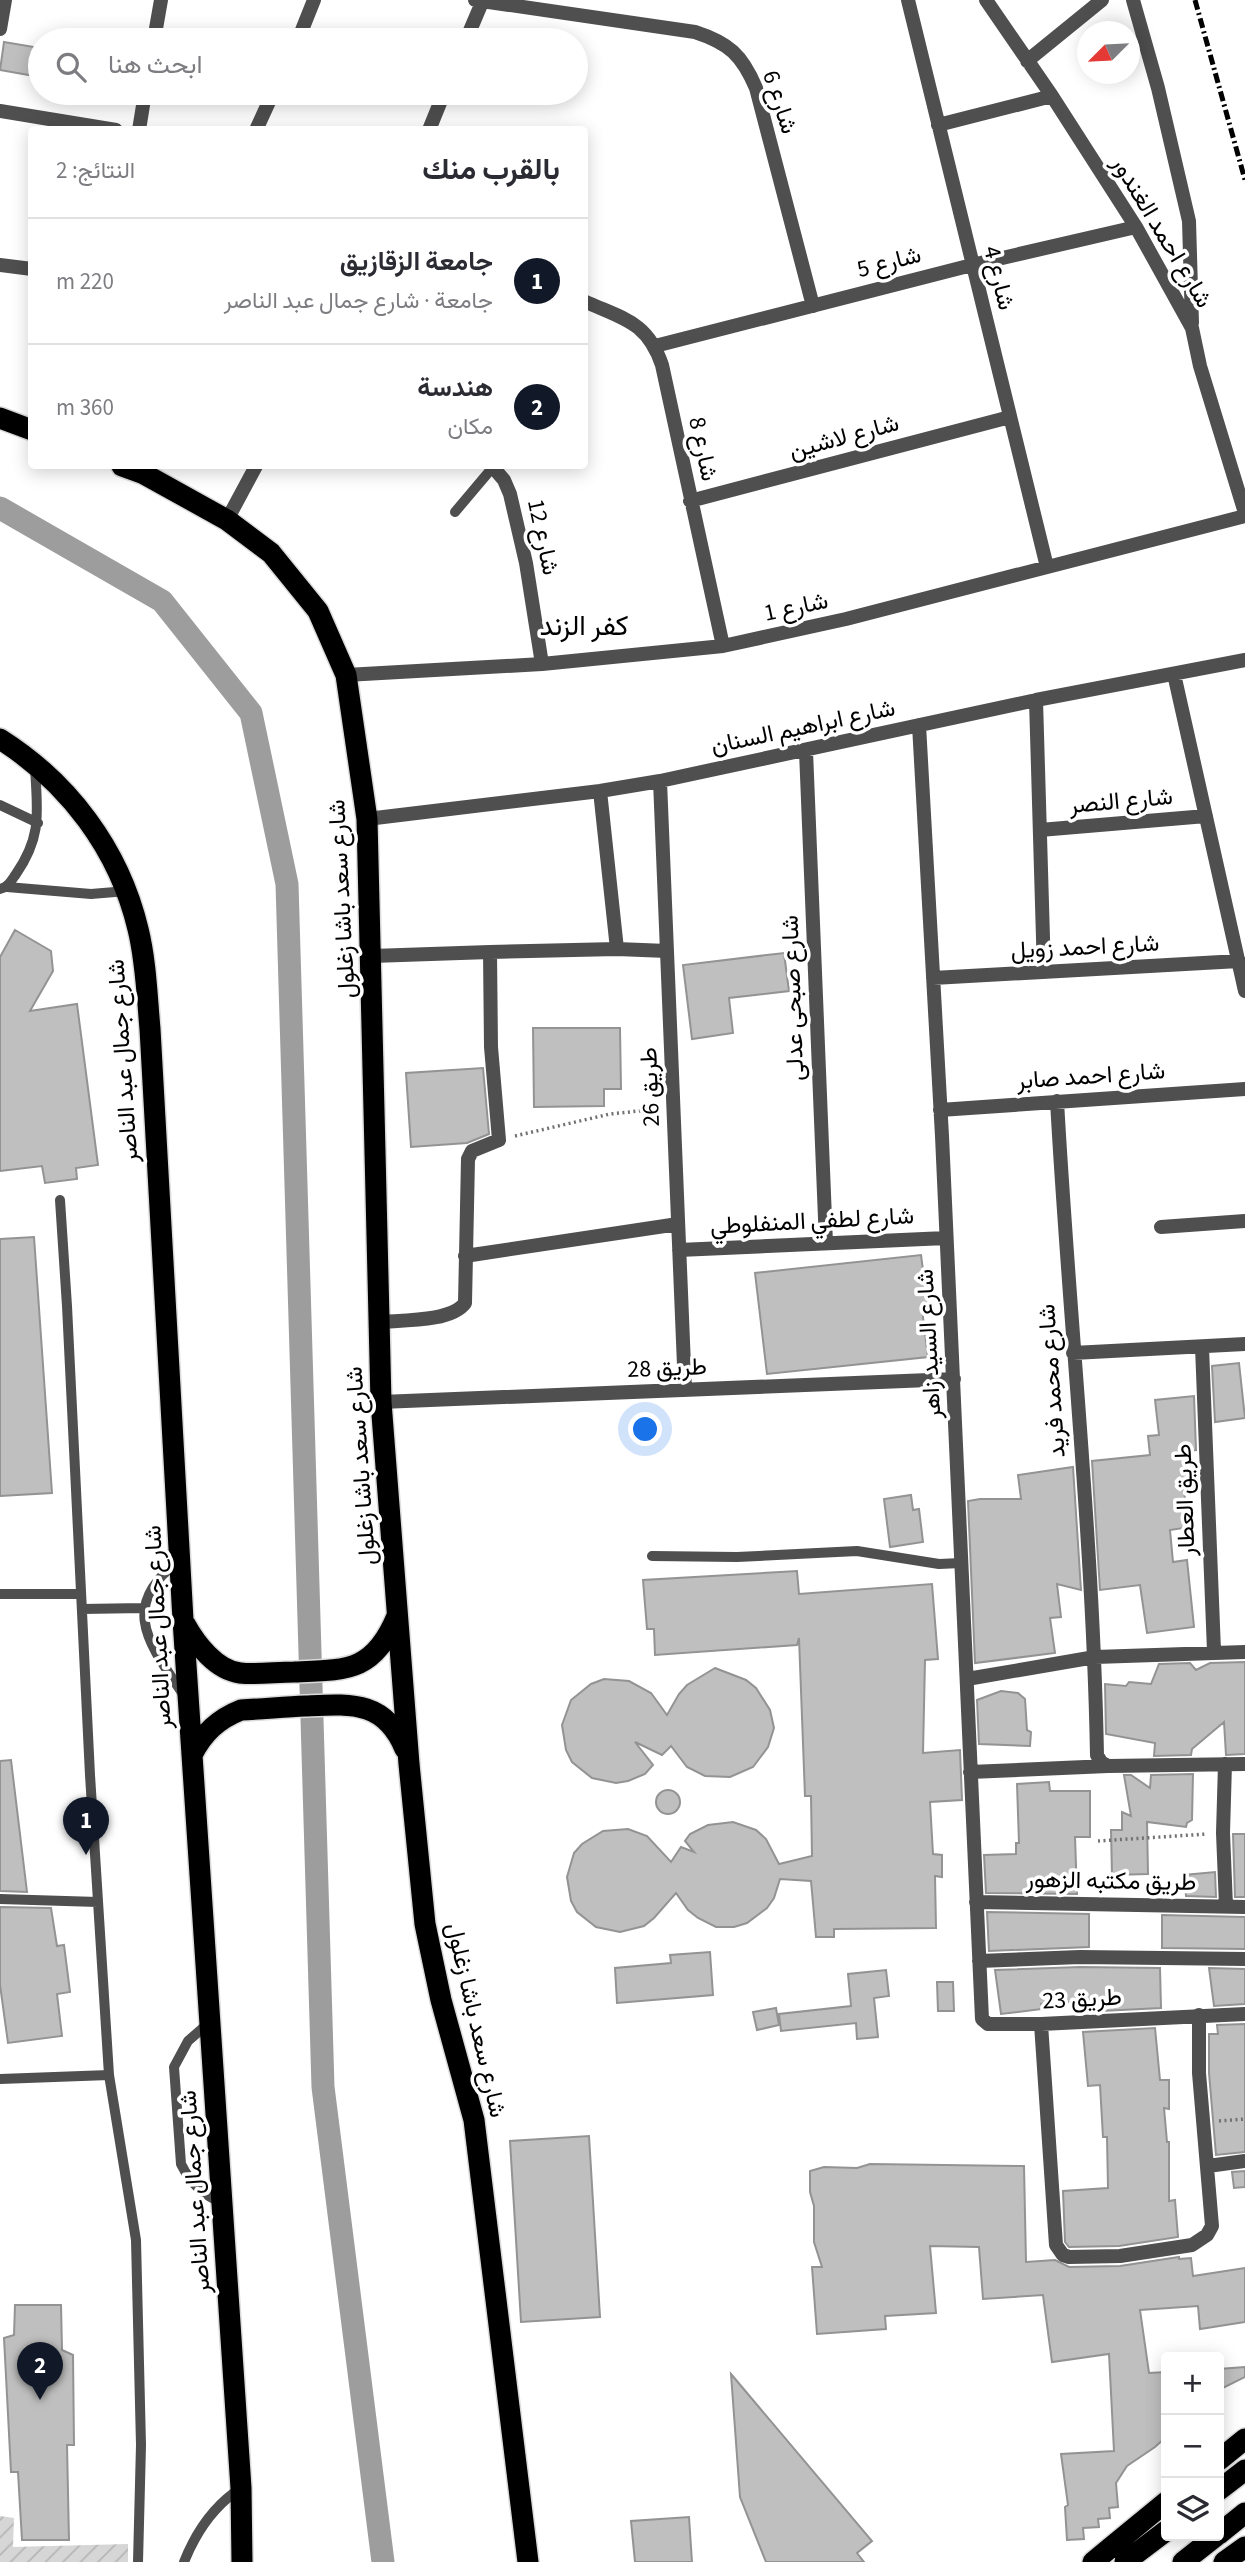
<!DOCTYPE html>
<html lang="ar">
<head>
<meta charset="utf-8">
<style>
	body { margin:0; font-family:"Source Sans 3",Vazirmatn,sans-serif; background:#f7f7f7; color:#2b2b33; direction:rtl }
	.controls { position:absolute; right:21px; bottom:21px; display:grid; overflow:hidden; border-radius:7px; box-shadow:0 4px 18px #0003 }
	.controls button { width:63px; height:63px; display:grid; place-items:center; padding:0; border:0; border-bottom:2px solid #e1e1e2; background:#fff; color:#2b2b33; font:35px sans-serif }
	.compass { position:absolute; left:1077px; top:21px; width:63px; height:63px; border-radius:50%; background:#fff; box-shadow:0 4px 18px #0003; rotate:246deg }
	.you { position:absolute; left:646px; top:1430px; width:24px; height:24px; margin:-18px; border:5px solid #fff; border-radius:50%; background:#1a73e8; box-shadow:0 0 0 10px #1a73e833 }
	.badge { display:grid; place-items:center; width:46px; height:46px; border-radius:50%; background:#111827; color:#fff; font-size:23px; font-weight:700 }
	.pin { position:absolute; translate:-50% -58px; filter:drop-shadow(0 2px 4px #0008) }
	.pin::after { content:''; position:absolute; top:37px; width:24px; height:21px; background:inherit; clip-path:polygon(0 0,100% 0,50% 100%) }
	.list { margin:0; padding:0; list-style:none }
	h2 { display:flex; justify-content:space-between; align-items:center; height:91px; margin:0; padding:0 28px; font-size:30px }
	h2 small { font-size:23px; font-weight:400; color:#7c7c81 }
	.list li { display:grid; grid-template-columns:46px 1fr auto; gap:21px; align-items:center; box-sizing:border-box; height:126px; padding:0 28px; border-top:2px solid #e1e1e2 }
	.list b { display:block; font-size:26px; white-space:nowrap }
	.list p { margin:0; font-size:23px; white-space:nowrap; color:#7c7c81 }
	.list em { font-size:23px; font-style:normal; color:#7c7c81 }
	.icon { flex:none; width:38px; height:38px; fill:none; stroke:currentColor; stroke-width:2; stroke-linecap:round; stroke-linejoin:round }
	.map { position:relative; flex:none; width:1245px; height:2562px; overflow:hidden; direction:ltr }
	.search { position:absolute; background:#fff; box-shadow:0 4px 18px #0003; left:28px; top:28px; width:560px; height:77px; display:flex; align-items:center; gap:18px; box-sizing:border-box; padding:0 24px; border-radius:38px; color:#7c7c81; font-size:26px }
	.panel { position:absolute; background:#fff; box-shadow:0 4px 18px #0003; left:28px; top:126px; width:560px; height:343px; border-radius:7px; direction:rtl }
	.map>svg:first-child { display:block }
</style>
</head>
<body>
<div class="map">
<svg width="1245" height="2562" viewBox="0 0 1245 2562">
	<defs>
		<pattern id="garden-furrows" width="10" height="10" patternUnits="userSpaceOnUse" patternTransform="scale(1.75)"><rect width="10" height="10" fill="#d6d6d6"/><path d="M-1 1l2-2M0 10L10 0M9 11l2-2" fill="none" stroke="#b6b6b6"/></pattern>
	</defs>
	<rect width="100%" height="100%" fill="#fff"/>
	<path fill="url(#garden-furrows)" d="M0,2516L14,2518L13,2547L128,2544V2562H0Z"/>
	<g fill="none" stroke-linecap="round" stroke-linejoin="round">
		<path stroke="#9d9d9d" stroke-width="23" d="M0,508L162,601L251,713L287,884L323,2087L383,2562"/>
	</g>
	<path fill="#bfbfbf" stroke="#939393" stroke-width="2" d="M4,42L40,48V77L0,70Z
		M15,930L51,951L53,971L30,1011L77,1004L98,1165L76,1168L77,1179L45,1183L42,1166L0,1171V957Z
		M784,953L789,991L729,998L733,1033L692,1039L683,965Z
		M533,1028H620L621,1089H604V1106L534,1107Z
		M483,1068L489,1134L467,1143L411,1147L406,1073Z
		M34,1237L52,1493L0,1496V1239Z
		M921,1255L928,1308L922,1309L928,1357L767,1374L755,1273Z
		M1239,1363L1245,1418L1215,1422L1212,1366Z
		M1194,1396L1196,1450L1188,1451L1192,1486L1183,1487L1190,1527L1170,1530L1173,1562L1187,1560L1194,1627L1147,1633L1140,1585L1100,1590L1092,1461L1150,1455L1148,1436L1159,1435L1155,1400Z
		M1073,1467L1081,1590L1057,1584L1061,1617L1050,1618L1055,1653L975,1663L968,1501L980,1499H1021L1018,1475Z
		M911,1495L913,1510L919,1509L923,1542L890,1547L884,1499Z
		M797,1571L799,1594L932,1584L938,1659L925,1660L923,1753L960,1750L962,1800L930,1802L933,1854L942,1855V1877L935,1876L936,1928L834,1929V1937H816L811,1881L780,1879L774,1898L767,1908L747,1923L734,1927H716L698,1918L688,1910L676,1893L654,1918L644,1926L620,1932L596,1927L577,1912L571,1901L567,1877L574,1853L582,1844L603,1831L628,1829L647,1836L671,1862L681,1847L694,1852L685,1841L690,1834L708,1825L733,1822L756,1830L766,1839L779,1864L812,1856L811,1796H805L799,1638L797,1645L655,1655L654,1629H647L643,1580Z
		M1245,1662V1754L1226,1755L1224,1722L1192,1749L1191,1755L1154,1756L1155,1743L1106,1734L1105,1684L1126,1686L1129,1682L1151,1684L1159,1664L1190,1663L1196,1670L1210,1663Z
		M715,1668L746,1680L756,1688L770,1710L774,1728L768,1747L753,1767L730,1777L705,1776L687,1767L671,1746L662,1755L635,1742L653,1765L645,1774L628,1781L616,1783L592,1778L572,1762L566,1750L562,1725L571,1700L591,1684L604,1679L629,1681L651,1693L667,1715L679,1694L687,1685Z
		M1001,1691L1018,1693L1025,1699L1027,1730L1031,1732L1030,1746L979,1744L977,1700Z
		M11,1760L27,1892L0,1891V1761Z
		M1193,1774L1192,1820L1187,1823L1186,1827L1147,1822L1148,1874L1112,1875L1111,1830H1122V1812L1131,1816L1124,1775H1131L1150,1788L1151,1775Z
		M1049,1782L1050,1791H1090V1837H1075L1077,1894L986,1893L984,1855L1016,1854V1843H1019L1017,1784Z
		M656 1802a12 12 0 1 1 24 0a12 12 0 1 1-24 0Z
		M1233,1834H1245V1897H1235Z
		M1215,1872L1216,1897L1186,1896L1184,1875Z
		M0,1907L51,1908L57,1946L64,1945L70,1992L57,1994L62,2036L8,2043L0,1985Z
		M987,1912L1089,1914V1947L989,1951Z
		M1162,1915L1245,1917V1949L1162,1948Z
		M710,1952L713,1995L617,2003L615,1968L671,1963L670,1955Z
		M1080,1967L1160,1968L1161,2008L1081,2012L1080,2001L1041,2004L1042,2009L1001,2014L995,1970Z
		M1209,1968L1245,1969V2004L1214,2006Z
		M886,1970L889,1996L874,1998L878,2037L857,2039L856,2023L781,2031L779,2014L851,2006L848,1974Z
		M937,1982H953L954,2011H938Z
		M776,2008L779,2025L757,2030L753,2012Z
		M1245,2024V2152L1216,2155L1209,2073V2034H1218L1217,2025Z
		M1155,2028L1160,2080H1169V2109L1164,2108L1167,2142H1169V2201L1175,2200L1178,2237L1119,2246L1069,2247L1065,2242L1063,2191L1108,2188L1107,2137H1103L1100,2085L1088,2086L1083,2032Z
		M589,2136L600,2317L521,2322L510,2141Z
		M870,2164L1024,2166L1026,2262L1055,2260L1069,2267L1120,2266L1179,2257V2259L1191,2258L1193,2276L1245,2268V2322L1200,2329L1198,2306L1140,2310L1149,2373L1166,2372V2437L1155,2447L1127,2466L1116,2483L1118,2507L1109,2508L1110,2518L1098,2519L1099,2527L1083,2528L1084,2539L1067,2540L1065,2507L1068,2505L1061,2454L1114,2451L1109,2354L1052,2362L1043,2295L983,2299L979,2247L930,2246L936,2313L885,2316L886,2329L817,2334L812,2267H822L814,2242V2206L810,2192V2171L824,2167L857,2168Z
		M1245,2171V2187L1234,2188L1232,2172Z
		M15,2305H61L62,2350L73,2355L74,2445H67L69,2540H22L18,2472H11L4,2338L14,2335Z
		M1245,2367V2377L1219,2390V2369Z
		M731,2374L872,2541L857,2553L864,2562H766L740,2497Z
		M689,2517L692,2562H635L631,2521Z"/>
	<g fill="none" stroke-linecap="round" stroke-linejoin="round">
		<g stroke="#dbdbdb" stroke-width="24">
			<path id="highway" d="M0,418L32,430
				M122,466L144,474L227,520L271,553L318,611L346,675L367,819L381,1402L409,1764L425,1924L441,2000L474,2120L528,2562
				M0,739C68,782 119,849 138,929C146,961 147,996 150,1029L183,1620L241,2488L242,2562
				M185,1624C196,1644 216,1670 240,1673C257,1675 276,1672 294,1672C347,1670 374,1672 397,1616
				M192,1755C203,1733 218,1719 241,1710C262,1709 284,1707 305,1706C350,1704 385,1700 405,1749
				M1219,2460L1245,2439
				M1219,2490L1245,2470
				M1219,2534L1245,2513
				M1093,2562L1166,2502
				M1125,2562L1166,2531
				M1183,2562L1216,2536
				M1224,2562L1245,2547"/>
		</g>
		<path stroke="#717171" stroke-width="3.5" stroke-dasharray="2 3.5" stroke-linecap="butt" d="M515,1136L610,1114L658,1109
			M1098,1841L1207,1834
			M1219,2121L1245,2119"/>
		<path stroke="#4f4f4f" stroke-width="10" d="M455,512L493,467
			M0,805L38,823
			M7,887L91,894L127,891
			M0,889C8,887 11,881 16,874C43,835 37,811 35,766
			M60,1200L67,1306L90,1775L109,2075L136,2240L141,2445L138,2562
			M652,1556L737,1557L857,1551L939,1564L961,1563
			M180,1560C116,1607 151,1646 185,1697
			M0,1594H81
			M82,1609L144,1608
			M0,1899L98,1902
			M211,2021L188,2041L174,2067L181,2164C191,2184 203,2195 223,2203
			M0,2079L109,2075
			M184,2562C196,2532 213,2506 241,2488"/>
		<path stroke="#4f4f4f" stroke-width="14" d="M475,0L695,32C729,43 742,55 756,88L813,306
			M908,0L1047,567
			M986,0L1052,96L1136,227L1192,328L1200,366L1245,513
			M1133,0L1158,88L1189,221L1192,323
			M0,29L5,0
			M154,40L161,0
			M298,40L314,0
			M466,40L483,0
			M1027,61L1102,0
			M0,111L116,130
			M938,125L1052,96
			M139,130L145,93
			M256,130L273,93
			M429,130L444,93
			M0,265L32,269
			M584,301C623,319 647,321 662,365L723,646
			M655,346L972,265L1136,227
			M492,466L504,480L510,494L526,563L542,664
			M690,501L1010,417
			M227,520L256,466
			M1174,674L1245,991
			M346,675L542,664L723,646L846,619L1245,516
			M1036,700L1044,972
			M919,725L942,1136L982,2019L988,2024H1041L1245,2014
			M806,751L826,1243
			M660,781L685,1390
			M600,791L617,949
			M367,819L600,791L660,781L1036,700L1245,660
			M1040,830L1206,816
			M372,956L490,952
			M933,978L1239,961
			M1057,1101C1069,1319 1093,1537 1097,1755L1101,1762L1108,1766L1245,1764
			M940,1110L1245,1089
			M1161,1227L1245,1221
			M679,1250L946,1238
			M465,1256L678,1224
			M379,1322C403,1320 451,1322 465,1303L468,1159L472,1151L499,1140L491,1047L490,952L617,949L667,951
			M1202,1347L1214,1651
			M1073,1353L1245,1344
			M381,1402L954,1379
			M967,1679L1095,1657L1245,1652
			M1225,1764L1223,1833L1226,1906
			M970,1772L1108,1766
			M976,1902L1245,1907
			M979,1961L1080,1957L1245,1959
			M1041,2024L1056,2245L1063,2255L1069,2257L1120,2256L1192,2245L1207,2235L1212,2226L1199,2073V2015
			M1208,2166L1245,2161"/>
		<use href="#highway" stroke="#000" stroke-width="21"/>
		<path stroke="#000" stroke-width="5" stroke-dasharray="10 3.5 2 3.5" stroke-linecap="butt" d="M1195,0L1245,180"/>
	</g>
	<g text-anchor="middle" dominant-baseline="central" stroke-width="7" stroke-linejoin="round" paint-order="stroke">
		<g font-size="24" fill="#000" stroke="#fff">
			<text transform="translate(780 102) rotate(72)">شارع 6</text>
			<text transform="translate(1162 232) rotate(59)">شارع احمد الغندور</text>
			<text transform="translate(889 262) rotate(-14)">شارع 5</text>
			<text transform="translate(999 278) rotate(76)">شارع 4</text>
			<text transform="translate(844 437) rotate(-15)">شارع لاشين</text>
			<text transform="translate(703 449) rotate(78)">شارع 8</text>
			<text transform="translate(543 537) rotate(78)">شارع 12</text>
			<text transform="translate(796 607) rotate(-12)">شارع 1</text>
			<text transform="translate(803 727) rotate(-12)">شارع ابراهيم السنان</text>
			<text transform="translate(1121 801) rotate(-5)">شارع النصر</text>
			<text transform="translate(342 899) rotate(-93)">شارع سعد باشا زغلول</text>
			<text transform="translate(1085 947) rotate(-3)">شارع احمد زويل</text>
			<text transform="translate(793 998) rotate(-92)">شارع صبحى عدلى</text>
			<text transform="translate(123 1061) rotate(-94)">شارع جمال عبد الناصر</text>
			<text transform="translate(1091 1076) rotate(-4)">شارع احمد صابر</text>
			<text transform="translate(650 1087) rotate(-92)">طريق 26</text>
			<text transform="translate(812 1221) rotate(-3)">شارع لطفي المنفلوطي</text>
			<text transform="translate(929 1344) rotate(-93)">شارع السيد زاهر</text>
			<text transform="translate(667 1368) rotate(-2)">طريق 28</text>
			<text transform="translate(1052 1381) rotate(-94)">شارع محمد فريد</text>
			<text transform="translate(361 1466) rotate(-94)">شارع سعد باشا زغلول</text>
			<text transform="translate(1185 1500) rotate(-92)">طريق العطار</text>
			<text transform="translate(158 1627) rotate(-93)">شارع جمال عبد الناصر</text>
			<text transform="translate(1111 1881) rotate(1)">طريق مكتبه الزهور</text>
			<text transform="translate(1082 1999) rotate(-3)">طريق 23</text>
			<text transform="translate(476 2020) rotate(77)">شارع سعد باشا زغلول</text>
			<text transform="translate(195 2192) rotate(-94)">شارع جمال عبد الناصر</text>
		</g>
		<g font-size="28" fill="#000" stroke="#fff">
			<text x="584" y="626">كفر الزند</text>
		</g>
	</g>
</svg>
<div class="controls">
<button>+</button>
<button>−</button>
<button><svg class="icon" aria-label="layers" viewBox="0 0 24 24"><path d="M12 4l9 5-9 5-9-5zM3 14l9 5 9-5"/></svg></button>
</div>
<svg class="compass" viewBox="-18 -18 36 36"><path d="M0-13l5 13h-10z" fill="#e53935"/><path d="M0 13l5-13h-10z" fill="#7c7c81"/></svg>
<div class="you"></div>
<div class="pin badge" style="left:86px;top:1855px">1</div>
<div class="pin badge" style="left:40px;top:2400px">2</div>
<div class="search"><svg class="icon" aria-label="search" viewBox="0 0 24 24"><circle cx="10" cy="10" r="6"/><path d="M15 15l6 6"/></svg>ابحث هنا</div>
<section class="panel">
<h2>بالقرب منك<small>النتائج: 2</small></h2>
<ul class="list">
<li><span class="badge">1</span><div><b>جامعة الزقازيق</b><p>جامعة · شارع جمال عبد الناصر</p></div><em>220 m</em></li>
<li><span class="badge">2</span><div><b>هندسة</b><p>مكان</p></div><em>360 m</em></li>
</ul>
</section>
</div>
</body>
</html>
